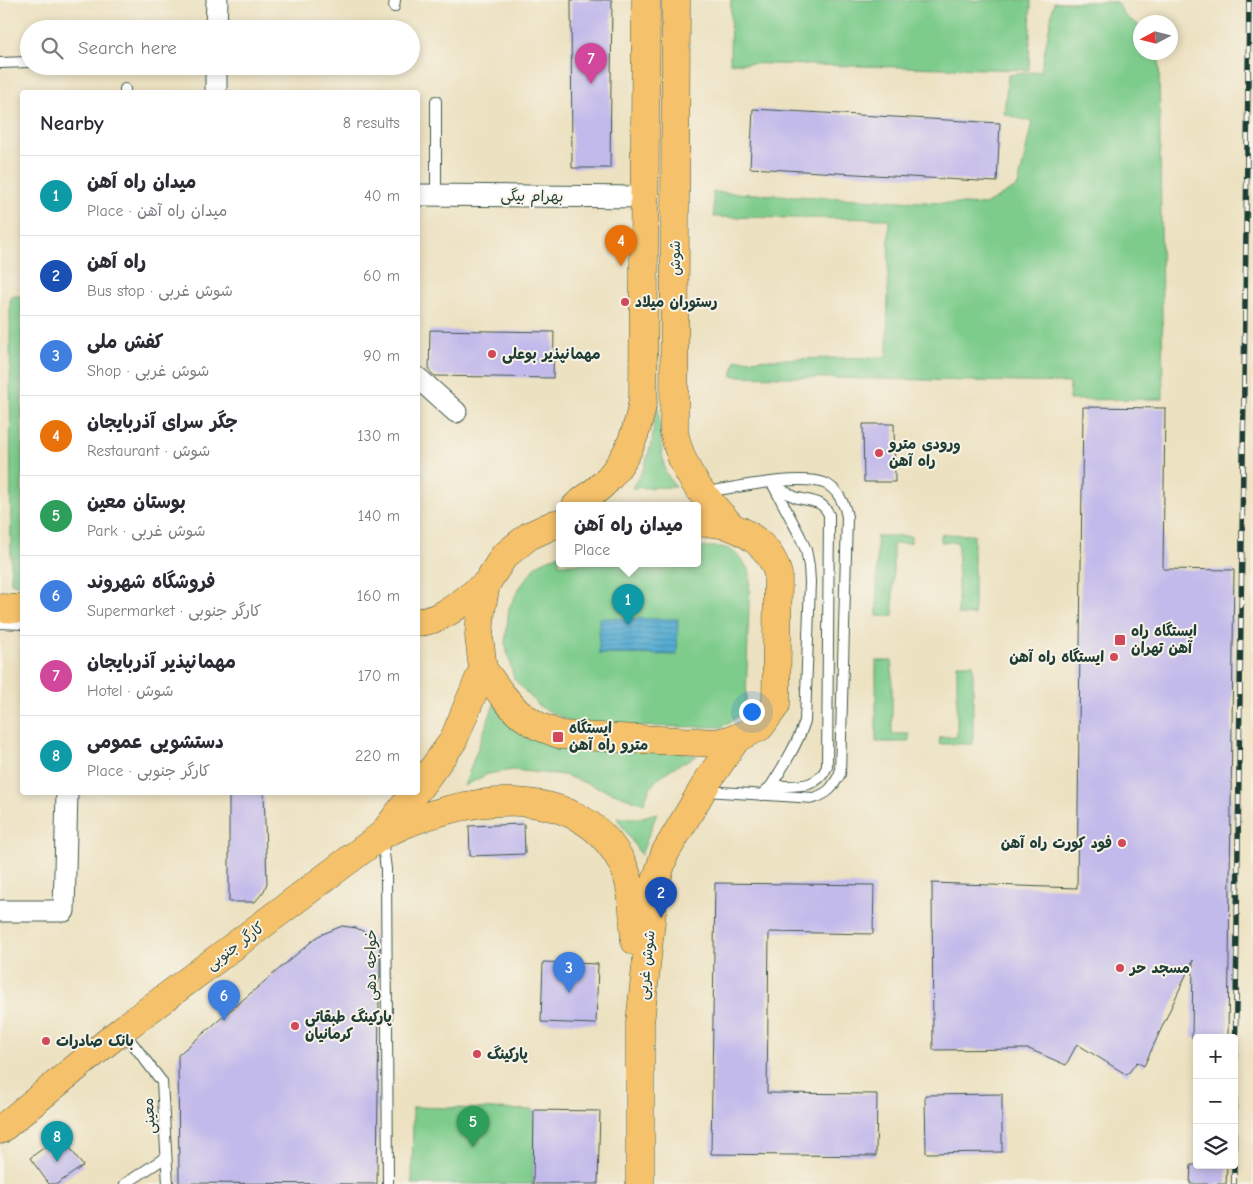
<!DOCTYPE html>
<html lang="en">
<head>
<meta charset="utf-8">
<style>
	body { margin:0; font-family:"Comic Neue","Playpen Sans Arabic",sans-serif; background:#f2f2f3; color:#2b2b33 }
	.controls { position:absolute; right:15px; bottom:15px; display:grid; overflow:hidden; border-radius:5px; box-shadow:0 2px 8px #0003 }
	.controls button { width:45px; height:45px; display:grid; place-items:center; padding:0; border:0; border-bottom:1px solid #e1e1e2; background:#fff; color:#2b2b33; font:25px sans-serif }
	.compass { position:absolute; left:1133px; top:15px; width:45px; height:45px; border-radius:50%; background:#fff; box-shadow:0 2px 8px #0003; rotate:263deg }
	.you { position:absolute; left:751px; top:711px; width:18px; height:18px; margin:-12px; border:4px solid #fff; border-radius:50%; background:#1a73e8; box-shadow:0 0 0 8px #1a73e833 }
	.badge { display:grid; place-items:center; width:32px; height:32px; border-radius:50%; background:#b45309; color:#fff; font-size:16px; font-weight:700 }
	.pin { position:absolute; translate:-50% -41px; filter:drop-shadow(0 1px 2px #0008) }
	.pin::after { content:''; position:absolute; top:26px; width:18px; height:15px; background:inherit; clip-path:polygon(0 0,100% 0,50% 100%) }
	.popup { position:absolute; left:556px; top:502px; width:145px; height:65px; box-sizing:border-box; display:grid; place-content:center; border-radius:5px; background:#fff; filter:drop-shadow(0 1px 4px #0005); font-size:16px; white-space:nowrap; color:#7c7c81 }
	.popup b { font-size:19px; color:#2b2b33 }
	.popup::after { content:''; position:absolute; left:50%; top:100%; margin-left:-10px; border:10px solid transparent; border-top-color:#fff }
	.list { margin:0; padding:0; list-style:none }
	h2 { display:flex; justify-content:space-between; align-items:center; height:65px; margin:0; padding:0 20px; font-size:21px }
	h2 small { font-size:16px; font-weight:400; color:#7c7c81 }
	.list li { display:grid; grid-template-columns:32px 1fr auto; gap:15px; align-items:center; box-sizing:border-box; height:80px; padding:0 20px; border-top:1px solid #e1e1e2 }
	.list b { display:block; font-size:19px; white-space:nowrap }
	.list p { margin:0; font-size:16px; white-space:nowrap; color:#7c7c81 }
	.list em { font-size:16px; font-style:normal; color:#7c7c81 }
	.icon { flex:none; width:28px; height:28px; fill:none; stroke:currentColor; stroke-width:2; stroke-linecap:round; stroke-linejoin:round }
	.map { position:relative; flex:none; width:1253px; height:1184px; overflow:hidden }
	.search { position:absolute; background:#fff; box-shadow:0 2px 8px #0003; left:20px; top:20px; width:400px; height:55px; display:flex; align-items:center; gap:12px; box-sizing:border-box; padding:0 18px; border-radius:28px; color:#7c7c81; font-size:19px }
	.panel { position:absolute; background:#fff; box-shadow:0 2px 8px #0003; left:20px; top:90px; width:400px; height:705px; border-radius:5px }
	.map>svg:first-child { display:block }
</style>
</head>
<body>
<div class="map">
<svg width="1253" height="1184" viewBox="0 0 1253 1184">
	<defs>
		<pattern id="water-rules" width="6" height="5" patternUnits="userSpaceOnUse" patternTransform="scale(1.25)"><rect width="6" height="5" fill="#55acd2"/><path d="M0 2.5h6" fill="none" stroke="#468dab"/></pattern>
	</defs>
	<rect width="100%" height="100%" fill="#f7f3e8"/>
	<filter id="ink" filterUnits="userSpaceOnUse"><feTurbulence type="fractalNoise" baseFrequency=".02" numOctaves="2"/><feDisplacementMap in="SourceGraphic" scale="10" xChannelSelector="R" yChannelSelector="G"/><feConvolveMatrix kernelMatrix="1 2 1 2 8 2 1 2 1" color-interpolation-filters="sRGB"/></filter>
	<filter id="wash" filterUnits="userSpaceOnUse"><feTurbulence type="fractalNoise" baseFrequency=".0096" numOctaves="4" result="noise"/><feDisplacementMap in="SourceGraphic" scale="20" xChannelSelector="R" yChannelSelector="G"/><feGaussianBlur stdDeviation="1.12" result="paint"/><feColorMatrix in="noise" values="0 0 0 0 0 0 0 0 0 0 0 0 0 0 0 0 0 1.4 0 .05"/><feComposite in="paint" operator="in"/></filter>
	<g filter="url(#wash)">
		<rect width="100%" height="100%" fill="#ece1c0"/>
		<path fill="#7ecc8c" stroke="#4e8460" d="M731,0H1031L1029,70L730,63Z
			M1054,2H1117L1125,16L1140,26V52L1159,53L1163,399L1069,400L1070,383L732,376L736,360L887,357L889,219L714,217L713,192L985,205L1018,186L1032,122L1004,114L1008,75L1041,71Z
			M10,296H22V584L11,583Z
			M657,388L661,446L665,471L675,487L632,488L644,468L652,441Z
			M941,534L974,535V615H958V542H941Z
			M877,536H911V543L893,544V616H877Z
			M697,547C727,547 733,544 750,572L746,700L740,715L722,727L579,726L539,706L514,679L505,643L509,608L520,587L538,564L559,554V564H697Z
			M876,661H892V734H909V742H876Z
			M957,664H973V744H939L940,737H957Z
			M494,704L697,756C674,767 650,776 644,804L564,775L512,770L488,774L464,786Z
			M657,813L641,855L617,818H639Z
			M413,1107L534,1110L533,1184H412Z"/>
		<path fill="url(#water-rules)" stroke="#3a7483" d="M599,618L678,619L677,655L599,654Z"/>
		<g id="blocks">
			<path fill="#c2baea" d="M571,0H612L610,168H572Z
				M753,109L1000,123L997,182L750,168Z
				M430,330L554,332L553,378L435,376L429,371Z
				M1083,407L1165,408L1163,569L1234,570L1228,1038H1192L1193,960L1144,1066L1137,1062L1127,1075L1077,1044L1066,1065L1029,1049L933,1050L932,883L1077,888Z
				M863,424H894L895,482H864Z
				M229,792H264L267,883L264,891L255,902H229Z
				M524,824L525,854L470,856L469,826Z
				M715,883L874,885L873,934L769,932L767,1093L877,1094L876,1156L711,1154Z
				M342,926L356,928L367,933L375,938L380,945V977L376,987L379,998L377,1184L179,1183L178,1055L318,936Z
				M543,962L598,964L596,1024L541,1022Z
				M1002,1094V1152L926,1153L925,1095Z
				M534,1110L600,1111L598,1184H533Z
				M61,1135L83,1166L57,1184H49L30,1158Z
				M1191,1165H1227L1226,1184H1190Z"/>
		</g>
	</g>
	<g filter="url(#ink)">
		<use href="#blocks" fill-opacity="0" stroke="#3e5649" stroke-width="1"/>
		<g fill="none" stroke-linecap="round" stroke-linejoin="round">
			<g stroke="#3e5649" stroke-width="12">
				<path id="service" d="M394,7L395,0
					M0,63L29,62
					M125,89V92
					M436,195V101
					M705,492C735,488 797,474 824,483C837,488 845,504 847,517L840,774C832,788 829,793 814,798L706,791
					M0,623L22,624
					M771,786C784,765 797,745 805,721L810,582L809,566L806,550L800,536L773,485
					M761,795L771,786C794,785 816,791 827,767L829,515C823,499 809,502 795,497C786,493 779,488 771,482
					M382,839L386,869L388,1184
					M123,1031L162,1082L168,1184
					M125,1184L166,1157"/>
			</g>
			<g stroke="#3e5649" stroke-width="23">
				<path id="minor" d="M216,29L217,0
					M216,92V66
					M418,195L646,197
					M418,378L456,412
					M0,911H64L67,792"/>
			</g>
			<g stroke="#3e5649" stroke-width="29">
				<path id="primary" d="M676,0L674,432C682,473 704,497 732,527
					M576,506C587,497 600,489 609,478C629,455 638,430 643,400L646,0
					M559,524H555L529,536L504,556L486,584L481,611L479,636L483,669L502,695L518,713L538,726L561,735L716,743L737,738L760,727L776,705L778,575C773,549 745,528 720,524C713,522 704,523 697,523
					M0,608L22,609
					M418,622C444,621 465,599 486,584
					M418,789L453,741L483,669
					M386,833C457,797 577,776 622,863C634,887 633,915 635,941
					M0,1130L122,1030L382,835L415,792
					M640,1184V1023L655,884L665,853L709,779L737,738"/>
			</g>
			<use href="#service" stroke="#fff" stroke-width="10"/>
			<use href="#minor" stroke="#fff" stroke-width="21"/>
			<use href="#primary" stroke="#f5c16b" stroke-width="28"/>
			<g stroke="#1f3d34" stroke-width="5.5">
				<path id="rail" d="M1234,1157L1249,0
					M1234,1184V1165"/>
			</g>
			<use href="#rail" stroke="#f7f3e8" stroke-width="4" stroke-dasharray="11" stroke-linecap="butt"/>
		</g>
	</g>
	<g fill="#d1495b" stroke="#f7f3e8" stroke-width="2">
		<circle cx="625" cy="302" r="5"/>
		<circle cx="492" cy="354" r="5"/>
		<circle cx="879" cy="453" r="5"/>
		<rect x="1114" y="634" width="12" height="12" rx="2.5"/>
		<circle cx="1114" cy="657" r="5"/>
		<rect x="552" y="731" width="12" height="12" rx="2.5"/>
		<circle cx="1122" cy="843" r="5"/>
		<circle cx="1120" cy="968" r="5"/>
		<circle cx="295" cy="1026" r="5"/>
		<circle cx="46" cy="1041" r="5"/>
		<circle cx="477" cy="1054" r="5"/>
	</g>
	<g text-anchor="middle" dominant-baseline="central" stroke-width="4" stroke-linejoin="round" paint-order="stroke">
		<g font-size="15" fill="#1f3d34" stroke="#f7f3e8">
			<text transform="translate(532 196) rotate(1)">بهرام بیگی</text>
			<text transform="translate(675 258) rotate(-90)">شوش</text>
			<text transform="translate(235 946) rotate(-37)">کارگر جنوبی</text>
			<text transform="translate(371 965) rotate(-90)">خواجه دهی</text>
			<text transform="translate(646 965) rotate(-84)">شوش غربی</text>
			<text transform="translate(149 1116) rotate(-94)">معینی</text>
		</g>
		<g font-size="15" font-weight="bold" fill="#1f3d34" stroke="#f7f3e8" text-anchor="start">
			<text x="635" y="302">رستوران میلاد</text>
			<text x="502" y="354">مهمانپذیر بوعلی</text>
			<text x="889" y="444">ورودی مترو<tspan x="889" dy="17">راه آهن</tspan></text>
			<text x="1131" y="631">ایستگاه راه<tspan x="1131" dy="17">آهن تهران</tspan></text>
			<text x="1104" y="657" text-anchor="end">ایستگاه راه آهن</text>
			<text x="569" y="728">ایستگاه<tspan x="569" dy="17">مترو راه آهن</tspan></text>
			<text x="1112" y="843" text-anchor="end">فود کورت راه آهن</text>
			<text x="1130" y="968">مسجد حر</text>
			<text x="305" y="1017">پارکینگ طبقاتی<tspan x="305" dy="17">کرمانیان</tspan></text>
			<text x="56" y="1041">بانک صادرات</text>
			<text x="487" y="1054">پارکینگ</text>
		</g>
	</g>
</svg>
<div class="controls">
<button>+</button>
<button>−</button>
<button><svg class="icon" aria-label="layers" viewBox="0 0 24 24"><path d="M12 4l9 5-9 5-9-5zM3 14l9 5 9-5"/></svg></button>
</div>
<svg class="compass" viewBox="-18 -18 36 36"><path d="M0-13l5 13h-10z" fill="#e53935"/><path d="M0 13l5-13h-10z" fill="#7c7c81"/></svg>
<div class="you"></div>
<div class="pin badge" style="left:628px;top:625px;background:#0f9aa8">1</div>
<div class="popup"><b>میدان راه آهن</b>Place</div>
<div class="pin badge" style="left:661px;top:918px;background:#1a4fb4">2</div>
<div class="pin badge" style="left:569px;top:993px;background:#3f7fe0">3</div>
<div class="pin badge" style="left:621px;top:266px;background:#e8710a">4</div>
<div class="pin badge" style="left:473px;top:1147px;background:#2e9e5b">5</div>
<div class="pin badge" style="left:224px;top:1021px;background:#3f7fe0">6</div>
<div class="pin badge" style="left:591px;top:84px;background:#d1479c">7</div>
<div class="pin badge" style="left:57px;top:1162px;background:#0f9aa8">8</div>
<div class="search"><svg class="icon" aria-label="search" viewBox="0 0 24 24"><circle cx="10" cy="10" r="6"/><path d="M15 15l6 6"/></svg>Search here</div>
<section class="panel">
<h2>Nearby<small>8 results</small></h2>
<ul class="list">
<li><span class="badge" style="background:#0f9aa8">1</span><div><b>میدان راه آهن</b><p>Place · میدان راه آهن</p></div><em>40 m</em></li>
<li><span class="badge" style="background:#1a4fb4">2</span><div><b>راه آهن</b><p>Bus stop · شوش غربی</p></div><em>60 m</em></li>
<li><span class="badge" style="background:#3f7fe0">3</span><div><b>کفش ملی</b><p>Shop · شوش غربی</p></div><em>90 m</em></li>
<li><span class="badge" style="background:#e8710a">4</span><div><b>جگر سرای آذربایجان</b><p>Restaurant · شوش</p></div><em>130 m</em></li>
<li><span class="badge" style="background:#2e9e5b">5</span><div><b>بوستان معین</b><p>Park · شوش غربی</p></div><em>140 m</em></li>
<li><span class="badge" style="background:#3f7fe0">6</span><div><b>فروشگاه شهروند</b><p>Supermarket · کارگر جنوبی</p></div><em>160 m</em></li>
<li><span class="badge" style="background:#d1479c">7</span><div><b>مهمانپذیر آذربایجان</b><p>Hotel · شوش</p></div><em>170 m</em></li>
<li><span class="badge" style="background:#0f9aa8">8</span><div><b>دستشویی عمومی</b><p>Place · کارگر جنوبی</p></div><em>220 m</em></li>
</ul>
</section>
</div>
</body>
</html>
